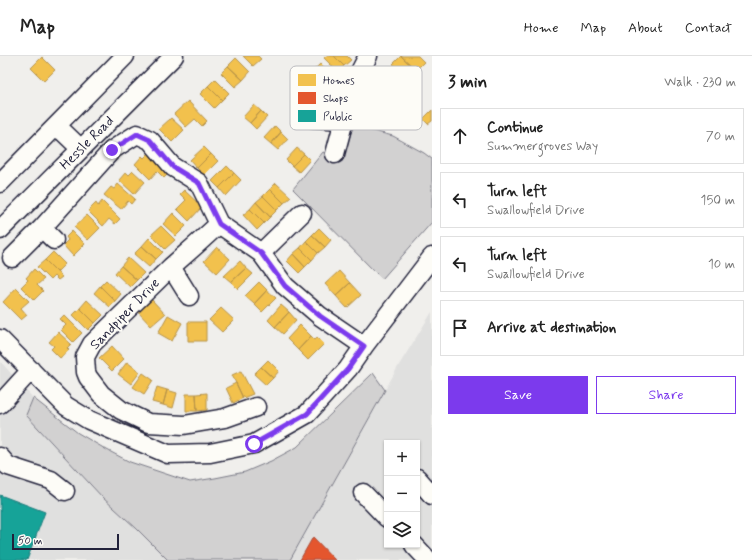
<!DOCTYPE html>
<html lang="en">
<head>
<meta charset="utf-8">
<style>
	body { margin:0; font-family:Mynerve,sans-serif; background:#f6f6f6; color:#222 }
	.controls { position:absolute; right:12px; bottom:12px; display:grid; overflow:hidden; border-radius:0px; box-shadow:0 1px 3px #0004 }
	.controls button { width:36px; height:36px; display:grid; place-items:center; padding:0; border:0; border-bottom:1px solid #e0e0e0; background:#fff; color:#222; font:20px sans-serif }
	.scale { position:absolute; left:12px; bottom:10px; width:107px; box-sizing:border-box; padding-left:4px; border:2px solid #22223b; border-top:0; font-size:11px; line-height:14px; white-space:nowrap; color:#22223b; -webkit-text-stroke:3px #fdfcf7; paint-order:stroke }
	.stop { position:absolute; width:12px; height:12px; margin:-9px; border:3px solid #7c3aed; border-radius:50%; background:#fff }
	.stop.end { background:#7c3aed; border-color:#fff; box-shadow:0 1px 4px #0008 }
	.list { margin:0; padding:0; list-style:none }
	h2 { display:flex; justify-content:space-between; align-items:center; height:52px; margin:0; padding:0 16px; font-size:17px }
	h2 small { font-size:13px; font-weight:400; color:#767676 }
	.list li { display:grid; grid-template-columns:26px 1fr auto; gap:12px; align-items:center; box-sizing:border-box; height:56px; margin:0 8px 8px; padding:0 8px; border:1px solid #e0e0e0; border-radius:0px }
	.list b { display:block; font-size:15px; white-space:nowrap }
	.list p { margin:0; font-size:13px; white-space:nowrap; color:#767676 }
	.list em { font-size:13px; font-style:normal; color:#767676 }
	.actions { display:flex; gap:8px; padding:12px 16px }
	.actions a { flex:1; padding:9px 0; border:1px solid #7c3aed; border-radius:0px; text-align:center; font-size:14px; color:#7c3aed }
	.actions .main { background:#7c3aed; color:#fff }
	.icon { flex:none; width:22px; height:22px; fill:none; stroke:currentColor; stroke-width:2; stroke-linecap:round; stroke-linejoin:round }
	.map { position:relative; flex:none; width:432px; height:504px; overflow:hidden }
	header { display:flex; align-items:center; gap:24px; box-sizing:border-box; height:56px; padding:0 20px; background:#fff; border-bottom:1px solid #e0e0e0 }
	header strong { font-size:19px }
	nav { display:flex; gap:22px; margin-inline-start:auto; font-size:14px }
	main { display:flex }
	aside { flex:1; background:#fff }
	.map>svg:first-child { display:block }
</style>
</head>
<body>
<header>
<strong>Map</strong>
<nav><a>Home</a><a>Map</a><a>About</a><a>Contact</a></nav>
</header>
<main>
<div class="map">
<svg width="432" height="504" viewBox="0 0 432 504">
	<rect width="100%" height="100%" fill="#f0efec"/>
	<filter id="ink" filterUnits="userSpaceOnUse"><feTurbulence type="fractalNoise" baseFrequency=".025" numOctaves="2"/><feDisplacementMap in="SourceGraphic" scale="8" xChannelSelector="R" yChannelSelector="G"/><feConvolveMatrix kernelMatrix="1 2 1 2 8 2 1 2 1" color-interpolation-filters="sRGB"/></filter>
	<g filter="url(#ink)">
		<path fill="#e0e0df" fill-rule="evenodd" d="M432,256V504H290L385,334L399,309ZM387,387H417V489H387Z
			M0,305L33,342L27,360L103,442L136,472L168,504H0Z"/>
		<path fill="#d2d1d1" stroke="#7a7a86" d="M353,70L393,80L424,97L432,103V166L382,223L293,133L323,96L342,106Z
			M373,317L385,334L290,504H168L136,472L103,442L26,359L33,342L78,377L107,394L130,406L190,426L215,422L245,416L271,405L297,391Z"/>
		<path fill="#f2c14e" stroke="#b49148" d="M243,0H258L261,3L253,10Z
			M326,0H334L344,10L338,16L324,2Z
			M334,0H347L351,4L344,10Z
			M401,0H418L424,6L416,14Z
			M401,0L416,14L408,22L393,8Z
			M42,1L55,14L44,25L31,12Z
			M236,2L250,16L243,24L228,10Z
			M320,8L332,20L322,30L310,18Z
			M228,10L243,24L235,31L221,17Z
			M215,23L229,37L222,44L208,30Z
			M208,30L222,44L214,52L200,38Z
			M188,45L207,65L202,70L195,63L186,71L174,58Z
			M254,49L261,55L250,67L243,61Z
			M432,54V65L428,68L423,63Z
			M261,55L267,61L256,73L250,67Z
			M171,62L184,74L172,86L159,73Z
			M275,70L281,76L271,88L264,82Z
			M281,76L288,83L278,94L271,88Z
			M204,91L211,98L197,112L190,104Z
			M297,92L304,98L292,110L286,104Z
			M149,97L169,117L164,122L157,115L150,123L135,108L142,100L144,102Z
			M211,98L218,105L204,119L197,112Z
			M304,98L310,104L299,116L292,110Z
			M227,110L234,117L219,132L212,125Z
			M133,115L145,126L134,138L119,124L126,116L129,119Z
			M234,117L241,124L226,140L219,132Z
			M276,127L291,141L284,147L270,133Z
			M118,128L135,143L131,148L128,145L121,153L104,139L111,131L114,133Z
			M270,133L284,147L277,154L263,140Z
			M184,134L202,151L189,165L177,153L186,144L180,138Z
			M263,140L277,154L270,161L256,146Z
			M102,145L120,163L115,168L109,163L103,170L88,155L96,147L98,150Z
			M256,146L270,161L264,167L250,153Z
			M250,153L264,167L257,174L243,159Z
			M173,157L186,170L176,180L163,168Z
			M87,159L100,172L88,184L74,171Z
			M161,170L175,184L165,193L151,179Z
			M319,172L331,184L325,191L312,179Z
			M72,175L85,188L73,200L63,189L68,184L66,181Z
			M312,179L325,191L318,197L306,185Z
			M149,182L163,196L156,203L142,190Z
			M306,185L318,197L312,204L300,192Z
			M142,190L156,203L149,211L134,198Z
			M217,191L230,203L217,217L204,205Z
			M300,192L312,204L305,211L293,198Z
			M53,196L65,208L57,216L45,204Z
			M293,198L305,211L299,217L287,205Z
			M128,202L144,217L137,224L121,210Z
			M45,204L62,221L58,224L54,220L50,224L37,211Z
			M240,205L246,212L231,226L224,220Z
			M121,210L137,224L130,231L115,217Z
			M246,212L253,218L238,233L231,226Z
			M34,213L44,223L37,229L43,235L34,244L21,231L28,224L26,222Z
			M339,215L350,227L336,240L325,228Z
			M106,224L121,238L115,245L100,230Z
			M259,226L267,234L254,248L245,240Z
			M350,227L361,239L347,252L336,240Z
			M100,230L115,245L110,251L94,237Z
			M16,232L29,245L21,252L27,259L21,264L3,246Z
			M267,234L276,242L262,256L254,248Z
			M87,244L103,259L95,267L80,252Z
			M152,244L165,258L151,270L138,256Z
			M281,249L289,256L275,271L268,264Z
			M80,252L95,267L88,274L73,259Z
			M221,252L234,264L222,276L209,264Z
			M289,256L296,264L283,278L275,271Z
			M64,259L82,277L73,286L61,274L66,269L60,263Z
			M168,259L182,267L172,285L158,277Z
			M188,266H206V285H188Z
			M300,269L311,280L298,294L287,283Z
			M58,276L71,288L67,292L69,294L60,302L51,293L54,290L49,286Z
			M311,280L315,284L317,281L324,288L308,304L298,294Z
			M112,290L124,303L112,315L99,302Z
			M268,304L279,315L273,322L261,311Z
			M127,306L140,316L131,328L118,318Z
			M261,311L273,322L266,329L254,318Z
			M241,315L253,338L243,342L232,319Z
			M143,317L153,324L144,338L133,331Z
			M236,327L243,342L233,347L226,332Z
			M157,331L167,334L163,349L152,346Z
			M167,334L177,337L173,352L163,349Z
			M207,337V354L197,355L196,338Z
			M186,338H196L197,355H186Z"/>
		<path fill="#e4572e" stroke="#aa4732" d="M313,481L335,504H300Z"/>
		<path fill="#17a398" stroke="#1a7c7c" d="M0,439L45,456L27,504H0Z"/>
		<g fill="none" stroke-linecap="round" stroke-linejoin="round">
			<g stroke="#22223b" stroke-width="21">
				<path id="minor" d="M313,62L344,64
					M57,70L81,93
					M335,98L354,27L368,0
					M0,127L125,0
					M219,168L196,189L171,211L92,288L85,301L86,316L88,321L101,338L121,354L148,367L184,369L225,362L256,351
					M42,172L54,184
					M0,174L174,0
					M261,197L302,157
					M12,202L42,172L112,94L137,78L150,84L173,111L199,127L219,168L261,197L285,230L320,260L364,290
					M171,211L189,240
					M0,283L66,350L89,364L168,398L210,397L254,388L307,358L348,313L364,290L432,201
					M0,348L31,314
					M0,401L8,410L51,424L65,435
					M417,422L432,439
					M363,437L387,462
					M414,489L428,504"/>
			</g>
			<use href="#minor" stroke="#fdfcf7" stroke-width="18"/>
		</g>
	</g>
	<g fill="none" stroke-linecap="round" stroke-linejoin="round" filter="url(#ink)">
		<path stroke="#7c3aed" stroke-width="5" d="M112,94L137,78L150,84L173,111L199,127L219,168L261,197L285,230L320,260L364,290L348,313L307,358L254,388"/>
	</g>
	<g text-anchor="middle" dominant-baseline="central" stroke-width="4" stroke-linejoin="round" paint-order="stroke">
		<g font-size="14" fill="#22223b" stroke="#fdfcf7">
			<text transform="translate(87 87) rotate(-45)">Hessle Road</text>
			<text transform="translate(125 258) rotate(-46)">Sandpiper Drive</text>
		</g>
	</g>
	<rect x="290" y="10" width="132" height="64" rx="6" fill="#fdfcf7" stroke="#bbbbbf" stroke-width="1"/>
	<rect x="298" y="18" width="18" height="12" fill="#f2c14e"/>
	<rect x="298" y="36" width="18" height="12" fill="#e4572e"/>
	<rect x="298" y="54" width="18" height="12" fill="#17a398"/>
	<g font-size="11" fill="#22223b">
		<text x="323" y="28">Homes</text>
		<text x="323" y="46">Shops</text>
		<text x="323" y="64">Public</text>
	</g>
</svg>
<div class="controls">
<button>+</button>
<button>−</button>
<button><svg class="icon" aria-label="layers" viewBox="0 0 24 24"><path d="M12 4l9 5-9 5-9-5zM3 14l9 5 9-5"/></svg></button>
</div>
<div class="scale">50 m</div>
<div class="stop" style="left:254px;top:388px"></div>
<div class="stop end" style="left:112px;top:94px"></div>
</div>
<aside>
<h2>3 min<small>Walk · 230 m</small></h2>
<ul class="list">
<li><svg class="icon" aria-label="ahead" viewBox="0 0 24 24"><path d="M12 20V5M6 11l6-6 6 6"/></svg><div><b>Continue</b><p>Summergroves Way</p></div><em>70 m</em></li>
<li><svg class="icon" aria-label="left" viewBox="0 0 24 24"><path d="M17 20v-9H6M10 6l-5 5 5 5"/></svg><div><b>Turn left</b><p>Swallowfield Drive</p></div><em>150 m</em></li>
<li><svg class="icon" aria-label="left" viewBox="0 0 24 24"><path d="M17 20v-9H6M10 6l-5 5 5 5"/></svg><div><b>Turn left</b><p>Swallowfield Drive</p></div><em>10 m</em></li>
<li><svg class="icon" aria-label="arrive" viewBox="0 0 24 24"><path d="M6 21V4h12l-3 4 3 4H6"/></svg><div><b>Arrive at destination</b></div></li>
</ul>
<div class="actions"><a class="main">Save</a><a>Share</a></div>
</aside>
</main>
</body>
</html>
